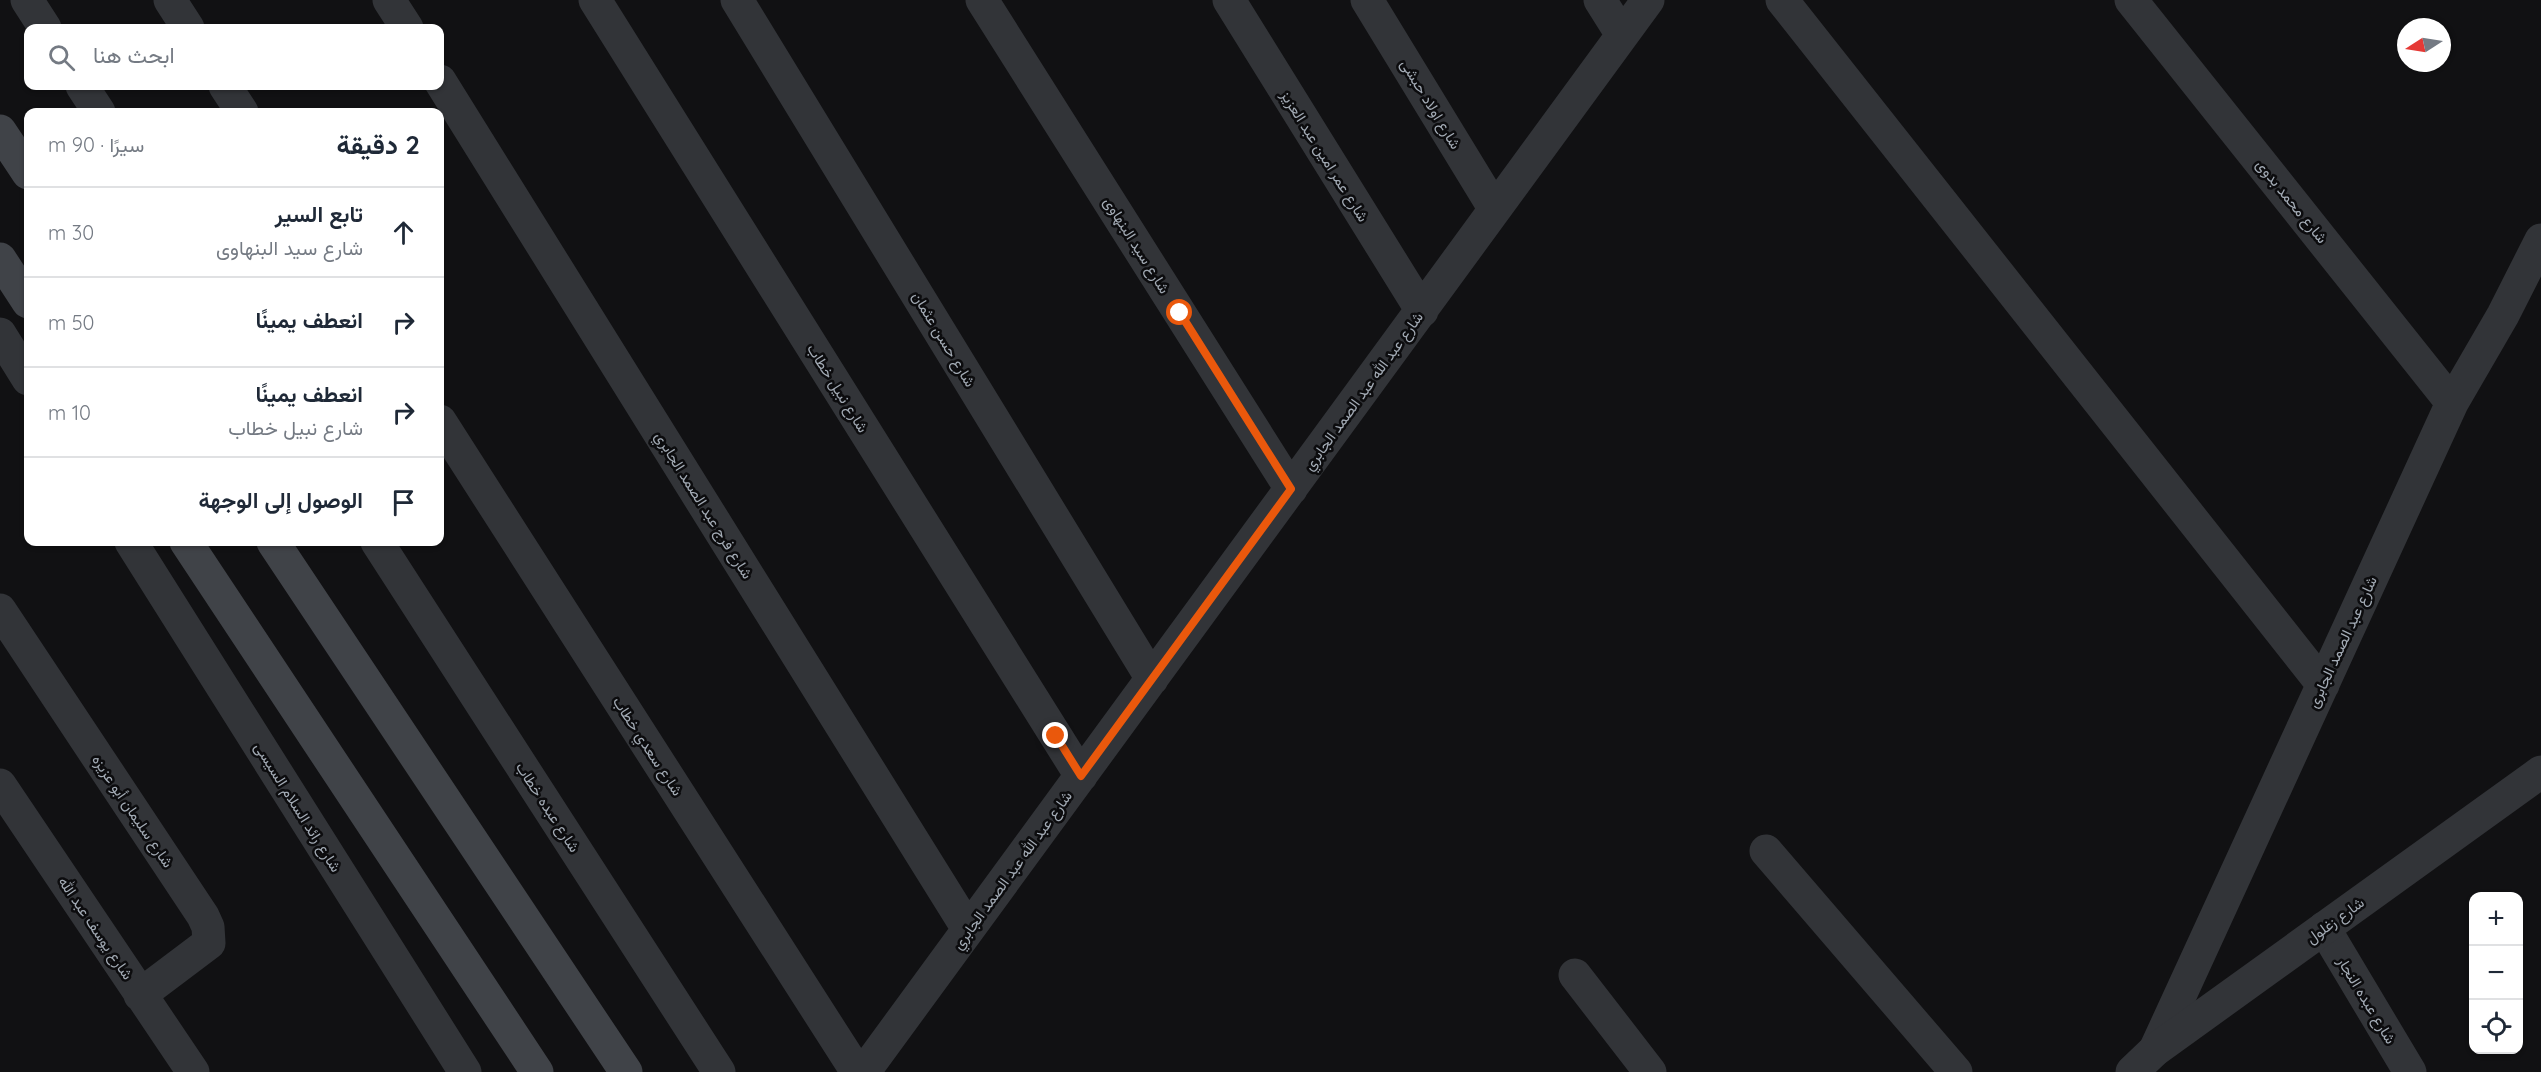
<!DOCTYPE html>
<html lang="ar">
<head>
<meta charset="utf-8">
<style>
	body { margin:0; font-family:Quicksand,Vazirmatn,sans-serif; background:#f2f2f3; color:#1f2937; direction:rtl }
	.controls { position:absolute; right:18px; bottom:18px; display:grid; overflow:hidden; border-radius:12px; box-shadow:0 2px 4px #0004 }
	.controls button { width:54px; height:54px; display:grid; place-items:center; padding:0; border:0; border-bottom:2px solid #e0e1e3; background:#fff; color:#1f2937; font:30px sans-serif }
	.compass { position:absolute; left:2397px; top:18px; width:54px; height:54px; border-radius:50%; background:#fff; box-shadow:0 2px 4px #0004; rotate:258deg }
	.stop { position:absolute; width:18px; height:18px; margin:-14px; border:4px solid #ea580c; border-radius:50%; background:#fff }
	.stop.end { background:#ea580c; border-color:#fff; box-shadow:0 2px 6px #0008 }
	.list { margin:0; padding:0; list-style:none }
	h2 { display:flex; justify-content:space-between; align-items:center; height:78px; margin:0; padding:0 24px; font-size:26px }
	h2 small { font-size:20px; font-weight:400; color:#747a83 }
	.list li { display:grid; grid-template-columns:39px 1fr auto; gap:18px; align-items:center; box-sizing:border-box; height:90px; padding:0 24px; border-top:2px solid #e0e1e3 }
	.list b { display:block; font-size:22px; white-space:nowrap }
	.list p { margin:0; font-size:20px; white-space:nowrap; color:#747a83 }
	.list em { font-size:20px; font-style:normal; color:#747a83 }
	.icon { flex:none; width:33px; height:33px; fill:none; stroke:currentColor; stroke-width:2; stroke-linecap:round; stroke-linejoin:round }
	.map { position:relative; flex:none; width:2541px; height:1072px; overflow:hidden; direction:ltr }
	.search { position:absolute; background:#fff; box-shadow:0 2px 4px #0004; left:24px; top:24px; width:420px; height:66px; display:flex; align-items:center; gap:15px; box-sizing:border-box; padding:0 21px; border-radius:12px; color:#747a83; font-size:22px }
	.panel { position:absolute; background:#fff; box-shadow:0 2px 4px #0004; left:24px; top:108px; width:420px; height:438px; border-radius:12px; direction:rtl }
	.map>svg:first-child { display:block }
</style>
</head>
<body>
<div class="map">
<svg width="2541" height="1072" viewBox="0 0 2541 1072">
	<rect width="100%" height="100%" fill="#111113"/>
	<g fill="none" stroke-linecap="round" stroke-linejoin="round">
		<path stroke="#323438" stroke-width="33" d="M27,0L45,28
			M170,0L188,28
			M389,0L407,28
			M595,0L1081,776
			M737,0L1152,679
			M982,0L1291,489
			M1229,0L1422,311
			M1367,0L1494,208
			M1600,0L1622,35
			M1782,0L2323,685
			M2131,0L2452,403
			M440,81L968,929
			M82,86L99,112
			M225,86L242,112
			M0,334L28,379
			M440,421L857,1072
			M131,542L465,1072
			M377,542L719,1072
			M0,610L203,916L208,927L209,943L140,995
			M0,785L193,1072
			M1766,851L1956,1072
			M2324,928L2410,1072
			M1575,975L1650,1072
			M2155,1050L2452,403L2503,315L2541,240
			M864,1072L1648,0"/>
		<path stroke="#323438" stroke-width="33" d="M2132,1072L2155,1050L2541,772"/>
		<path stroke="#404348" stroke-width="33" d="M0,131L28,173
			M0,259L28,302
			M186,542L537,1072
			M273,542L626,1072"/>
	</g>
	<g fill="none" stroke-linecap="round" stroke-linejoin="round">
		<path stroke="#ea580c" stroke-width="8" d="M1056,736L1081,776L1291,489L1180,313"/>
	</g>
	<g text-anchor="middle" dominant-baseline="central" stroke-width="5" stroke-linejoin="round" paint-order="stroke">
		<g font-size="15" fill="#a2aab4" stroke="#0c0c0e">
			<text transform="translate(1431 104) rotate(59)">شارع اولاد حبشى</text>
			<text transform="translate(1325 156) rotate(58)">شارع عمر امين عبد العزيز</text>
			<text transform="translate(2292 201) rotate(51)">شارع محمد بدوى</text>
			<text transform="translate(1137 245) rotate(58)">شارع سيد البنهاوى</text>
			<text transform="translate(944 339) rotate(59)">شارع حسن عثمان</text>
			<text transform="translate(838 388) rotate(58)">شارع نبيل خطاب</text>
			<text transform="translate(1363 391) rotate(-54)">شارع عبد الله عبد الصمد الجابري</text>
			<text transform="translate(704 505) rotate(58)">شارع فرج عبد الصمد الجابري</text>
			<text transform="translate(2342 642) rotate(-65)">شارع عبد الصمد الجابرى</text>
			<text transform="translate(648 746) rotate(57)">شارع سعدي خطاب</text>
			<text transform="translate(298 807) rotate(58)">شارع رائد السلام السيسى</text>
			<text transform="translate(548 807) rotate(57)">شارع عبده خطاب</text>
			<text transform="translate(133 811) rotate(56)">شارع سليمان أبو عزيزه</text>
			<text transform="translate(1012 870) rotate(-54)">شارع عبد الله عبد الصمد الجابري</text>
			<text transform="translate(2335 920) rotate(-36)">شارع زغلول</text>
			<text transform="translate(96 928) rotate(56)">شارع يوسف عبد الله</text>
			<text transform="translate(2367 1000) rotate(59)">شارع عبده النجار</text>
		</g>
	</g>
</svg>
<div class="controls">
<button>+</button>
<button>−</button>
<button><svg class="icon" aria-label="locate" viewBox="0 0 24 24"><circle cx="12" cy="12" r="6"/><path d="M12 2v4M12 18v4M2 12h4M18 12h4"/></svg></button>
</div>
<svg class="compass" viewBox="-18 -18 36 36"><path d="M0-13l5 13h-10z" fill="#e53935"/><path d="M0 13l5-13h-10z" fill="#747a83"/></svg>
<div class="stop" style="left:1180px;top:313px"></div>
<div class="stop end" style="left:1056px;top:736px"></div>
<div class="search"><svg class="icon" aria-label="search" viewBox="0 0 24 24"><circle cx="10" cy="10" r="6"/><path d="M15 15l6 6"/></svg>ابحث هنا</div>
<section class="panel">
<h2>2 دقيقة<small>سيرًا · 90 m</small></h2>
<ul class="list">
<li><svg class="icon" aria-label="ahead" viewBox="0 0 24 24"><path d="M12 20V5M6 11l6-6 6 6"/></svg><div><b>تابع السير</b><p>شارع سيد البنهاوى</p></div><em>30 m</em></li>
<li><svg class="icon" aria-label="right" viewBox="0 0 24 24"><path d="M7 20v-9h11M14 6l5 5-5 5"/></svg><div><b>انعطف يمينًا</b></div><em>50 m</em></li>
<li><svg class="icon" aria-label="right" viewBox="0 0 24 24"><path d="M7 20v-9h11M14 6l5 5-5 5"/></svg><div><b>انعطف يمينًا</b><p>شارع نبيل خطاب</p></div><em>10 m</em></li>
<li><svg class="icon" aria-label="arrive" viewBox="0 0 24 24"><path d="M6 21V4h12l-3 4 3 4H6"/></svg><div><b>الوصول إلى الوجهة</b></div></li>
</ul>
</section>
</div>
</body>
</html>
